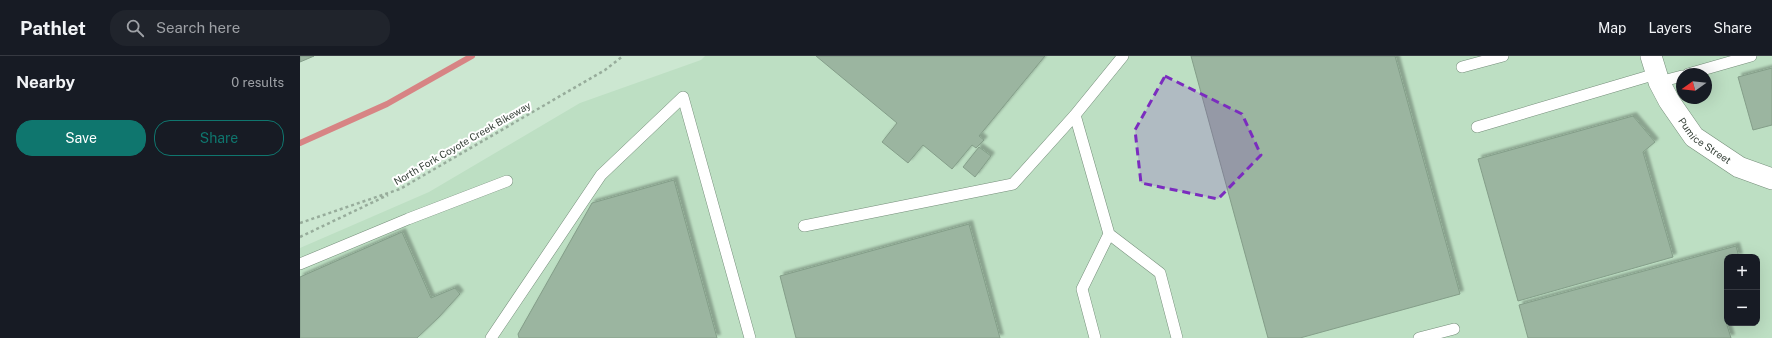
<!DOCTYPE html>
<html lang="en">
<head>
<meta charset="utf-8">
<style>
	body { margin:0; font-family:"Public Sans",sans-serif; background:#20242c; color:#f1f3f6 }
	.controls { position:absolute; right:12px; bottom:12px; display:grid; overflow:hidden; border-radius:8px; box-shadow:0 4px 16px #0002 }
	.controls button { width:36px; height:36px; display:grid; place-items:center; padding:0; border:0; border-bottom:1px solid #363941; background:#171b24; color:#f1f3f6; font:20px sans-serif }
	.compass { position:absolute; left:1376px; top:12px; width:36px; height:36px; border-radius:50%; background:#171b24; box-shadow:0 4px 16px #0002; rotate:255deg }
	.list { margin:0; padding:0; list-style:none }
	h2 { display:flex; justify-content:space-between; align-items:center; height:52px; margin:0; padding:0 16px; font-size:17px }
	h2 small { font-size:13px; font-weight:400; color:#9ea1a6 }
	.actions { display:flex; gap:8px; padding:12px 16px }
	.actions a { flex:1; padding:9px 0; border:1px solid #0f766e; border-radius:16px; text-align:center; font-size:14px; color:#0f766e }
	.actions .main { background:#0f766e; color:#fff }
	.icon { flex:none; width:22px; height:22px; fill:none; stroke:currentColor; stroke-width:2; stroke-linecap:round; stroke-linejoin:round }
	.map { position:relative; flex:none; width:1472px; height:282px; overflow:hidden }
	header { display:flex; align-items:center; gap:24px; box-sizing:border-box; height:56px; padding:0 20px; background:#171b24; border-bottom:1px solid #363941 }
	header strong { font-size:19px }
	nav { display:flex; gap:22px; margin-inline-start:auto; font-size:14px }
	.search { width:280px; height:36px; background:#20242c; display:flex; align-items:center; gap:10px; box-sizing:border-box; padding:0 14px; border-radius:16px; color:#9ea1a6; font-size:15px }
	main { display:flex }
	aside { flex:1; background:#171b24 }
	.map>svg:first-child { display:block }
</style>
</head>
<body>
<header>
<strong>Pathlet</strong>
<div class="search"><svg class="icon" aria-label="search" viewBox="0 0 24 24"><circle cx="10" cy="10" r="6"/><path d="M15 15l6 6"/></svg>Search here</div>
<nav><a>Map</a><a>Layers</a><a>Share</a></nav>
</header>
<main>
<aside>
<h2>Nearby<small>0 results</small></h2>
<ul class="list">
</ul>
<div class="actions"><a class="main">Save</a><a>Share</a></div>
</aside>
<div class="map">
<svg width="1472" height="282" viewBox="0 0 1472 282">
	<defs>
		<filter id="shadow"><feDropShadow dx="3.5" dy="-3.5" stdDeviation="1" flood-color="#0004"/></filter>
	</defs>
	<rect width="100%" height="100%" fill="#cce7d1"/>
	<path fill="#bddfc3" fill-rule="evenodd" d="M405,0H1472V282H0V192L129,136L280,47L401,4ZM1382,18H1406V42H1382ZM1427,201H1457V267H1427Z"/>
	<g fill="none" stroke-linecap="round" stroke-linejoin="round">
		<path stroke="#d78484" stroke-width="6" d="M0,87L87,48L172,0"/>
	</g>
	<path fill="#9bb5a0" stroke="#849e89" filter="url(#shadow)" d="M0,0H14L0,6Z
		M516,0H745L679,80L684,84L676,92L672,89L652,113L623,89L608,107L582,86L597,67Z
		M891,0H1095L1160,238L1000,282H968Z
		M1472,12V69L1453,74L1438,21Z
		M1333,60L1355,86L1343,96L1373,201L1218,245L1178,103Z
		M679,91L691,100L675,121L663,111Z
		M374,124L417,282H219L218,278L292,147Z
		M669,168L700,282H496L480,220Z
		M102,176L131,242L155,232L160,238L139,261L117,282H0V221Z
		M1436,190L1439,201H1427L1426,266L1431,282H1228L1219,249Z"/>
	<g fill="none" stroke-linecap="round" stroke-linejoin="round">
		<g stroke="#758e7a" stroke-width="12">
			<path id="lane" d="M823,0L775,59L809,178L860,217L877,282
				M1162,11L1203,0
				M1388,18L1451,0
				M1359,26L1382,20
				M1177,71L1356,18
				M504,170L713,128L775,59
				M0,208L108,163L207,125
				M191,282L301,119L383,41L450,282
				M795,282L782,233L809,178
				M1119,282L1154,273"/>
		</g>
		<g stroke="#758e7a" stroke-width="22">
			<g id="street">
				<path id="s1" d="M1351,0L1359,26L1369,45L1394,81L1439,111L1472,123"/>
			</g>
		</g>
		<path stroke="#97ac9b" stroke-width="2.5" stroke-dasharray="3 3" stroke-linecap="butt" d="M0,167L100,133L305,14L323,0
			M0,181L88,139"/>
		<use href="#lane" stroke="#fff" stroke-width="11"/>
		<use href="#street" stroke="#fff" stroke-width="21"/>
	</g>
	<path fill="#7b2cbf" fill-opacity="0.2" stroke="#7b2cbf" stroke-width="3" stroke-dasharray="8 5" stroke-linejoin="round" d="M865,20L942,58L961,99L918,143L841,127L835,74Z"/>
	<g text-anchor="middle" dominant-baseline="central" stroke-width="4" stroke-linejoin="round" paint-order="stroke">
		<g font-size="10" fill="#343f36" stroke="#fff">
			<text stroke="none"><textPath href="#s1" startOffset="103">Pumice Street</textPath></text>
			<text transform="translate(162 87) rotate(-30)">North Fork Coyote Creek Bikeway</text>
		</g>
	</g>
</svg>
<div class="controls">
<button>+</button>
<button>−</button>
</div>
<svg class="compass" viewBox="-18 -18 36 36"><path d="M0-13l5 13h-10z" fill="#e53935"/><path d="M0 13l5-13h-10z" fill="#9ea1a6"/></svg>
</div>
</main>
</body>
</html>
